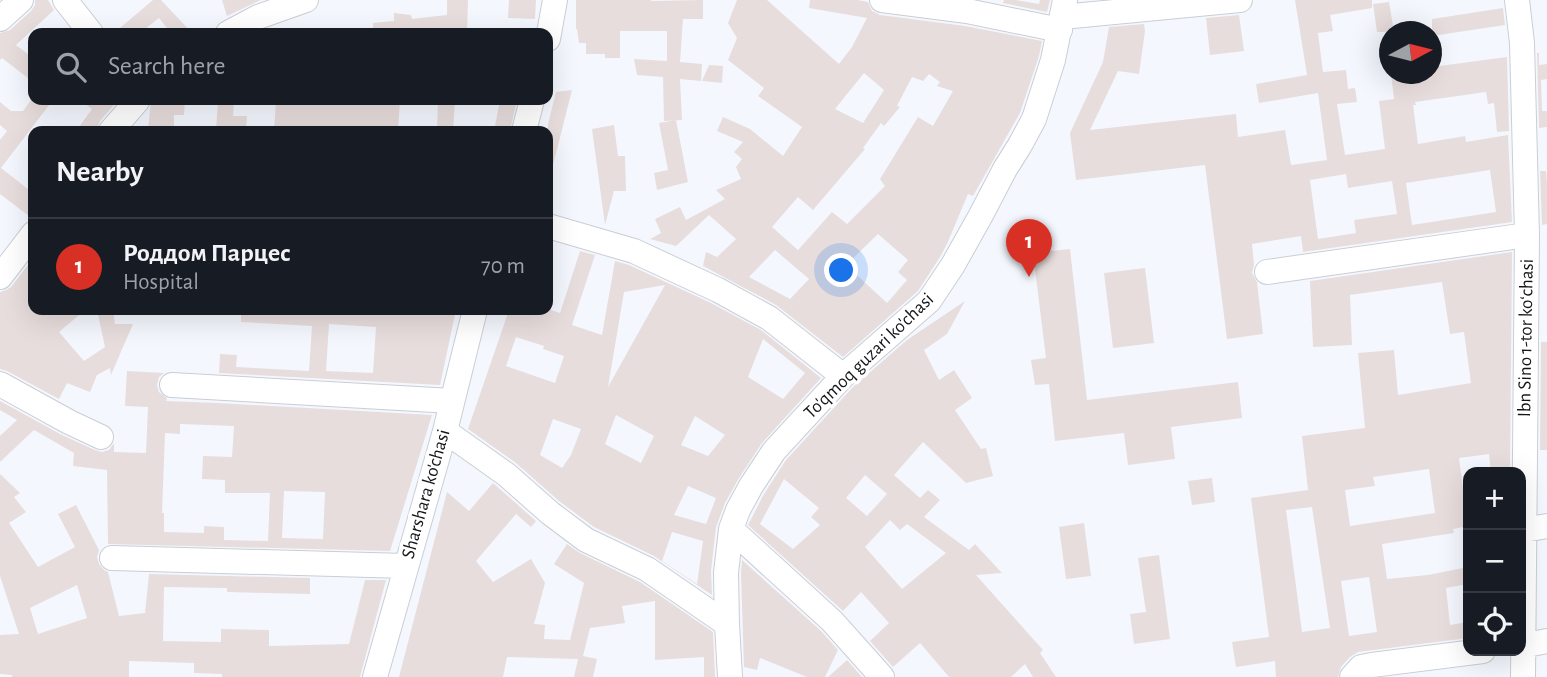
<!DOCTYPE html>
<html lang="en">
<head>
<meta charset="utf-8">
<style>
	body { margin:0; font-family:"Alegreya Sans",sans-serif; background:#20242c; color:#f1f3f6 }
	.controls { position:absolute; right:21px; bottom:21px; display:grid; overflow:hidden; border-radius:14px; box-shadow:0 7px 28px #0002 }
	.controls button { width:63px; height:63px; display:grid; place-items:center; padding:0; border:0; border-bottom:2px solid #363941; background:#171b24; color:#f1f3f6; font:35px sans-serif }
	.compass { position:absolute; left:1379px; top:21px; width:63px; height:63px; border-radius:50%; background:#171b24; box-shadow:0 7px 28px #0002; rotate:83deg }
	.you { position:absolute; left:842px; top:271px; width:24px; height:24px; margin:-18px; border:5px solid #fff; border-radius:50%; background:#1a73e8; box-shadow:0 0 0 10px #1a73e833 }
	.badge { display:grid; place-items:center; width:46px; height:46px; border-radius:50%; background:#d93025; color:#fff; font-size:23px; font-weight:700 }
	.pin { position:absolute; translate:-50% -58px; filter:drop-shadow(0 2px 4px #0008) }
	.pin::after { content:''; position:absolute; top:37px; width:24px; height:21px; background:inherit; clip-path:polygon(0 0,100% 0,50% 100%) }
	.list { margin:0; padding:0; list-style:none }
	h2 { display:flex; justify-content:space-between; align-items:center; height:91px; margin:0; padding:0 28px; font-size:30px }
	h2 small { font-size:23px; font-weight:400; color:#9ea1a6 }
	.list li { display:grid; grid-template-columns:46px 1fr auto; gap:21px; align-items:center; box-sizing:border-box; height:98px; padding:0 28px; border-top:2px solid #363941 }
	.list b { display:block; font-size:26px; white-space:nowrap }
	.list p { margin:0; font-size:23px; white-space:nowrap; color:#9ea1a6 }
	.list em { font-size:23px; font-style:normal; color:#9ea1a6 }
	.icon { flex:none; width:38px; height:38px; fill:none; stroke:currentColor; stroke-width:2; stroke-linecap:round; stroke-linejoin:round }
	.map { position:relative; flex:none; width:1547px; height:677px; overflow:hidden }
	.search { position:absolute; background:#171b24; box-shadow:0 7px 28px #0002; left:28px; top:28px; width:525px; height:77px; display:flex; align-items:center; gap:18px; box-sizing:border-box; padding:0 24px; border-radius:14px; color:#9ea1a6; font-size:26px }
	.panel { position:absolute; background:#171b24; box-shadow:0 7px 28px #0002; left:28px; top:126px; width:525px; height:189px; border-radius:14px }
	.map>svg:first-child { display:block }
</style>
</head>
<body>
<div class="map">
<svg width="1547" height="677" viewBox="0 0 1547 677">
	<rect width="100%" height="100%" fill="#f4f8fe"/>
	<path fill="#e7dddc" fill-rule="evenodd" d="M35,0H48L54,10L16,45L33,58V82L2,58L0,60V33L10,30L31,11L35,5Z
		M153,0H161L192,33H171L159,18L140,33H114Z
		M222,0H261L227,16Z
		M447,0H468L467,33H373V23L394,21V13L411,15L412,19L447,15Z
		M509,0H536L535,19L508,18Z
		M576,0H651V1L703,0V19H683L680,62L702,64L701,81L680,79L682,120L664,121L663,77L637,75L634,59L667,61V31H620V58H605V54H586V43H579L577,29H576Z
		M737,0H767L839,64L852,47L867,18L809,8L810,0H858L868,2L872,11L880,15L965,26L1042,41L1039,56L1020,113L973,196L968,194L947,244L940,257L918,291L843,357L776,305L703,266L706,252L717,257L736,239L709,215L676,246L650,239L661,233L655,219L680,207L686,220L725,199L716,190L741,179L736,167L742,159L734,152L743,142L717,131L723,117L750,129L783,156L802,127L758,96L764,88L728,60L737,38L728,23ZM864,73L884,90L863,123L835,109ZM929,74L940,82L937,86L953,91L933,126L918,117L880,179L885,186L847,224L832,212L798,250L772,227L798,197L813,210L865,149L863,148L881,123L884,126L900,107L897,106L912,77L923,81ZM878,234L908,260L898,272L907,280L887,303L846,265ZM775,250L809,279L790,299L749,277Z
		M1004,0H1016L1039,4L1040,0H1050L1047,12L1003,3Z
		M1295,0H1372V8L1330,15L1333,31L1318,33L1323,72L1346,70L1348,89L1355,88L1357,102L1337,104L1345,155L1385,149L1379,101L1394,99L1391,74H1432V67L1507,57L1509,131L1497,132L1494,103L1488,104L1486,92L1415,102L1416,105H1413L1418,144L1465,136L1466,142L1508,135L1512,222L1303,252L1301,236L1252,244L1254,265L1252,273L1257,282L1263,334L1227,339L1205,165L1076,180L1070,133L1103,62L1109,27L1144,24L1145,31L1139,74L1118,71L1090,130L1236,114L1238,137L1285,130L1291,165L1327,160L1318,93L1259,103L1256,84L1307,75ZM1490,170L1496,212L1412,225L1406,183ZM1346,174L1348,188L1392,181L1397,214L1354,220L1356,233L1318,239L1310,180Z
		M1389,2L1394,32H1377L1373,4Z
		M1503,8L1505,25L1432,36V19Z
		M1239,15L1244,51L1210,55L1206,18Z
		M1537,53H1539V65L1547,64V79L1541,80L1542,111H1547V127L1539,128Z
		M709,65L723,66L722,83L702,81Z
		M572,90L553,165L548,164V124L556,92Z
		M31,100H53L1,168L33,193V219L0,194V140L7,131L0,125V102L11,111H23Z
		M80,100H118L100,121L97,131H76L92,109Z
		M152,100H185L184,115H174V131H148L150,109Z
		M218,100H234L233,116H247L246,131H216Z
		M276,100H400L398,131H274Z
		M438,100H455L453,131H437Z
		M500,100H517L510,131H494Z
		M676,120L688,182L657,190L654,173L668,170L659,123Z
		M614,125L618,156H625L626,191H614L605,225L592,129Z
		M1540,171H1546L1547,184V224L1542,225Z
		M1070,249L1087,400L1238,382L1242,418L1171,427L1175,459L1128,465L1124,433L1055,441L1049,384L1035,385L1031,360L1046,358L1033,253Z
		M580,251L595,255L572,325L602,335L615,261L629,265L711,303L761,330L821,378L762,443L739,478L725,503L716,527L711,571L712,595L654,556L594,527L559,501L516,463L468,429L509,310H551L560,313ZM665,285L608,387L624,292ZM516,337L544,346L543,349L564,356L555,383L506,366ZM763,339L805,373L783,399L748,377ZM616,415L654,436L641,463L605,444ZM695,416L725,435L708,456L681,445ZM553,419L581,429L571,455L562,468L540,455ZM688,486L716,498L706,524L674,515ZM672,532L703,541L697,584L662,561Z
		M1512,252L1510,472H1491L1489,454L1459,458L1465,503H1468V526L1453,529L1454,533L1382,544L1387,579L1428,575L1468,567V584L1446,588L1450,625L1468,622V638L1358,652L1350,657L1341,667L1338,677H1276L1275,661L1236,667L1232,642L1269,637L1251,498L1308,490L1302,436L1365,428L1358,353L1394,350L1398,395L1471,383L1464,332L1450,334L1442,282L1350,295L1352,345L1313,347L1310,281ZM1429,469L1435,513L1350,526L1345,490L1375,486L1373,477ZM1312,507L1330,628L1302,632L1286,510ZM1369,577L1377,632L1349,636L1341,581Z
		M31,261L33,262V310H85L59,332L84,361L105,347L97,310H113L115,324H133L111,375L110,368L97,375L90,392L67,383L59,399L7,371L0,369V292L6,290L11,287Z
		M1145,268L1154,343L1113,348L1104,273Z
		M965,301L947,334L924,350L939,380L954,370L972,398L955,410L981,449L986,448L993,476L966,483L923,442L894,475L920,498L928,490L940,500L924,517L969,550L975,544L1002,573L976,575L1043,650L1040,653L1056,677H1033L1025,664L1011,677H949L920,643L893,667L870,641L889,623L861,592L843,611L748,525L764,494L786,460L853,387L907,340ZM865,475L887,494L867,516L846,498ZM784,479L819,508L811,517L820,525L793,549L760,524ZM890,520L900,530L907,524L946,553L902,589L865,547Z
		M241,310H456L440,385L219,373L220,354L237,355L236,367L309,371L312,326L241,322ZM329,324L376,327L373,373L326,371Z
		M1541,342H1547V450H1540Z
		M127,371L164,373L159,377L157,385L159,392L167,398L166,401L218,403L432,415L390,551L108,544L107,470L73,466L74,453L34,430L0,462V436L17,420L0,410V401L62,435L95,450L102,452L109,450L114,443V452L146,453L148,407L125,406ZM180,424L234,426L232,457L203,456L202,479L225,480V493H270L268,541L224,540V527L204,526V533L164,532V513H162L165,433L180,434ZM284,491L325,492L323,539L282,538Z
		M0,474L20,493L14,497L26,512L9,523L38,567L75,547L58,514L76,505L99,550L97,557L99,564L104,570L108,572L119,616L145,613L149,574L310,578V594L227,592V588L164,587L163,641L221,642V629L269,630V646L349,644L365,580H386L360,677H222V674L194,673V663L129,661V677H12V675L0,674V635L19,634L0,576ZM77,585L87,618L38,634L30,608Z
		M1212,478L1215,502L1192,505L1188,481Z
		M493,483L536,521L531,527L516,514L476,561L493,582L531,559L545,583L534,624L545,625L544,639L570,640L584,583L554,564L567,544L580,553L640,582L713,632L715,677H704V657L655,660V601L622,606L625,623L590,628L583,656L597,659L593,677H574L578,659L507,657L503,677H399L447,492L469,511Z
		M1084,523L1091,576L1066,579L1059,527Z
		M1159,555L1170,639L1134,644L1130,614L1146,612L1138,558Z
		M742,560L821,631L838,650L825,677H807L760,658L757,670L744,667L741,574Z
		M847,660L862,677H828Z"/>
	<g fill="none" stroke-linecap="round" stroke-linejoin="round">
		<g stroke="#c9ced5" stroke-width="26">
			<path id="minor" d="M65,0L91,33
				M882,0L967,11L1060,30
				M1517,0L1522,43L1527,235L1523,677
				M1062,17L1240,0
				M0,19L21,0
				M228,33L258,17L306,0
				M548,39L555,0
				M111,131L138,100
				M524,131L532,100
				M548,226L634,251L718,290L769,318L843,376
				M1267,272L1527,235
				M0,277L33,234
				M0,384L69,422L101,437
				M172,385L452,401
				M445,431L507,475L550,513L586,540L647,569L727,624
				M731,529L832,621L882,677
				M1524,530L1547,526
				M112,558L406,566
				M1521,646L1547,641
				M375,677L445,431L475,310
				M730,677L727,624L726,573L731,529L738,510L751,486L774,451L843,376L929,301L953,265L981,215L1005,169L1020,145L1034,119L1053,60L1065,0
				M1352,677L1361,667L1372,665L1483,651"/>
		</g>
		<use href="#minor" stroke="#fff" stroke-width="24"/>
	</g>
	<g text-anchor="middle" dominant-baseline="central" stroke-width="7" stroke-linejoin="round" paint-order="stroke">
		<g font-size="19" fill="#131517" stroke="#fff">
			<text transform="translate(1526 338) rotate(-89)">Ibn Sino 1-tor koʻchasi</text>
			<text transform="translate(869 356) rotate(-44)">To'qmoq guzari ko'chasi</text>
			<text transform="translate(426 494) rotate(-74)">Sharshara ko'chasi</text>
		</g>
	</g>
</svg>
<div class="controls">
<button>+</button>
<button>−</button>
<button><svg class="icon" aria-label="locate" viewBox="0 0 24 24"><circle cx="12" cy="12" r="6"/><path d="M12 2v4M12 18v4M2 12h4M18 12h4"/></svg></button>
</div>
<svg class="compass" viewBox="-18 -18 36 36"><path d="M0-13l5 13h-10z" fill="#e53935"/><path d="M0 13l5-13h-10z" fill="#9ea1a6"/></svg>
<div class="you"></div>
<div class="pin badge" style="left:1029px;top:277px">1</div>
<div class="search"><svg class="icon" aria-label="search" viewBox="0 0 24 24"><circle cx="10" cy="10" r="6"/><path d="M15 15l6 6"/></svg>Search here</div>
<section class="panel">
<h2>Nearby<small></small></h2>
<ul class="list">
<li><span class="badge">1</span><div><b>Роддом Парцес</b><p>Hospital</p></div><em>70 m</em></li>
</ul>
</section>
</div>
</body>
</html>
